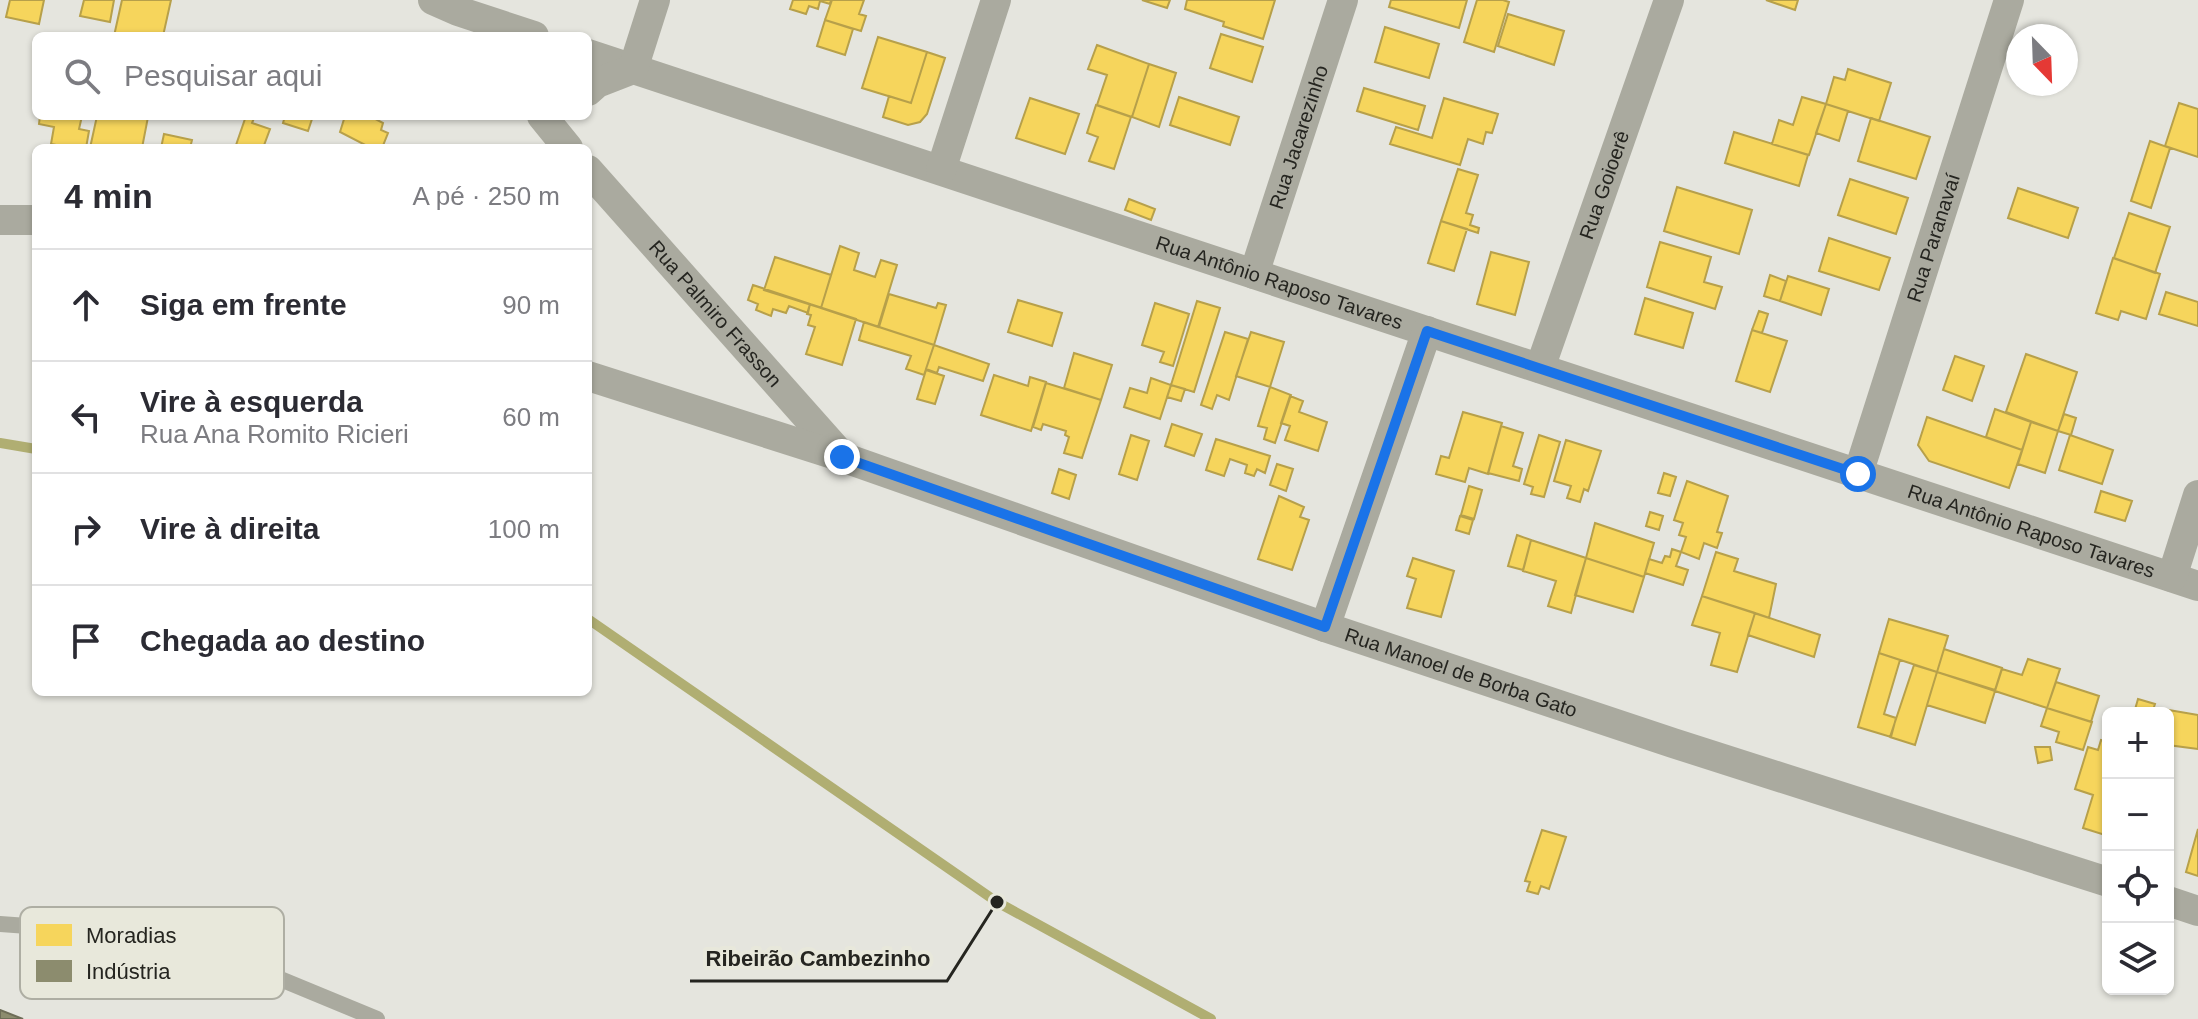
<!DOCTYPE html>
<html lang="pt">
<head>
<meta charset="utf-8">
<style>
	body { margin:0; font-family:Helvetica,sans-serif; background:#f2f2f3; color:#2b2b33 }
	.controls { position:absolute; right:24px; bottom:24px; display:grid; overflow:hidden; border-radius:12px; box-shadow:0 2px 6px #0004 }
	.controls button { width:72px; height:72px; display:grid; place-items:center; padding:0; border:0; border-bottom:2px solid #e1e1e2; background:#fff; color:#2b2b33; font:40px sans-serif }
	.compass { position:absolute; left:2006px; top:24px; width:72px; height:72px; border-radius:50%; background:#fff; box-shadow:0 2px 6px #0004; rotate:157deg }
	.stop { position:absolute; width:24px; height:24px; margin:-18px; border:6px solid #1a73e8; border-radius:50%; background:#fff }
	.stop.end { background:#1a73e8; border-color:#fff; box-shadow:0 2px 8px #0008 }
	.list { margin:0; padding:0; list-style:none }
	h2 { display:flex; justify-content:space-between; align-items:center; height:104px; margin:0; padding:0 32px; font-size:34px }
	h2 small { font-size:26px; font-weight:400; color:#7c7c81 }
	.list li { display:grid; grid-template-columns:52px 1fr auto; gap:24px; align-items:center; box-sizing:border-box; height:112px; padding:0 32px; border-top:2px solid #e1e1e2 }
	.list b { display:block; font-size:30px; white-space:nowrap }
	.list p { margin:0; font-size:26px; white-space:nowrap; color:#7c7c81 }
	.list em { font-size:26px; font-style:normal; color:#7c7c81 }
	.icon { flex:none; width:44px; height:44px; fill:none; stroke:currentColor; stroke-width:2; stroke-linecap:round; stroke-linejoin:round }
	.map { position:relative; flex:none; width:2198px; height:1019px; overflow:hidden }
	.search { position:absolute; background:#fff; box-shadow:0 2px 6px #0004; left:32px; top:32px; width:560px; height:88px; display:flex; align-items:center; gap:20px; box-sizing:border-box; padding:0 28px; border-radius:12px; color:#7c7c81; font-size:30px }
	.panel { position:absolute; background:#fff; box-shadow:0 2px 6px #0004; left:32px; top:144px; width:560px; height:552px; border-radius:12px }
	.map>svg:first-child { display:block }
</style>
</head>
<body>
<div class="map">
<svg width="2198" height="1019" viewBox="0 0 2198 1019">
	<rect width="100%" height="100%" fill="#e5e5de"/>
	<path fill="#f6d55c" stroke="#b7a04a" stroke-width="2" d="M10,0H44L39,24L6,17Z
		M84,0H114L110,22L80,16Z
		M122,0H171L163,36H114Z
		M793,0H831L830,4L820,1L818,9L809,6L806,14L790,9Z
		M832,0H864L859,14L866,16L861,31L825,20Z
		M1142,0H1170L1167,8Z
		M1187,0H1275L1263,39L1223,26L1224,22L1185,9Z
		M1391,0H1467L1459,28L1389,7Z
		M1477,0H1503L1509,2L1494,52L1464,42Z
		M1766,0H1798L1795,10Z
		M1508,14L1564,31L1554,65L1498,46Z
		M825,20L853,29L845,55L817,46Z
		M1385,27L1439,44L1429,78L1375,62Z
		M1221,34L1263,47L1252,82L1210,68Z
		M878,37L927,52L911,103L862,88Z
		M1097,45L1149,64L1132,117L1097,105L1107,75L1088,69Z
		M927,52L945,58L927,114L920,122L908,125L883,117L889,96L911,103Z
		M1149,64L1176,73L1159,127L1132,117Z
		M1848,69L1891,83L1879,121L1826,104L1834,77L1845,80Z
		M1364,88L1425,106L1418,130L1357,111Z
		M1179,97L1239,117L1230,145L1170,125Z
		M1802,97L1826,104L1809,155L1772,144L1779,120L1793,125Z
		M1030,98L1079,114L1065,154L1016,138Z
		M1444,98L1498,114L1492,133L1486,132L1483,144L1468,139L1460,165L1390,144L1396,127L1432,138Z
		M2179,103L2198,109V157L2165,146Z
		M1826,104L1848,111L1839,141L1816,133Z
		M1096,105L1131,117L1114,169L1089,161L1098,137L1087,133Z
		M40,116H82L79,129L89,131L86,148H72L51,144L54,127L39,124Z
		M97,116L148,117L142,148H90Z
		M246,116H255L252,123L270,129L263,148H235Z
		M285,116H313L308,131L283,123Z
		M345,116H370L383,123L381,130L388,133L382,148H371L340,132Z
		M1871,118L1930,137L1916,179L1858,161Z
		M1734,132L1808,155L1799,186L1725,163Z
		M164,134L192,140L190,148H161Z
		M2150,141L2170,148L2151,208L2131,201Z
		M1458,169L1478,175L1466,213L1473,215L1470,225L1479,228L1478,233L1441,221Z
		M1850,179L1908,198L1896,234L1838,215Z
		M1677,187L1752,210L1739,254L1664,231Z
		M2018,188L2078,208L2068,238L2008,218Z
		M1129,199L1155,209L1151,220L1125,210Z
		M2129,213L2170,227L2155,273L2114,258Z
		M1441,221L1467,229L1454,271L1428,263Z
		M1829,238L1890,258L1879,290L1819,271Z
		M1660,242L1711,257L1704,282L1722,287L1715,309L1647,287Z
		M840,246L859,253L854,270L875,277L881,260L897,265L878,327L821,308Z
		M1491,252L1529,262L1515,315L1477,304Z
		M775,257L831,275L821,308L764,290Z
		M2113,258L2160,274L2146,319L2121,311L2118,320L2096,313Z
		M1770,275L1786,281L1780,301L1764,296Z
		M1788,276L1829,289L1821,315L1780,301Z
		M753,285L810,304L808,313L789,306L786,313L773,309L771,316L756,310L758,304L748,300Z
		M2166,292L2198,302V326L2159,314Z
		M889,294L936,308L938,303L946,305L934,345L879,327Z
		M1645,298L1693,313L1683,348L1635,334Z
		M1018,300L1062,313L1052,346L1008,332Z
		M1197,301L1220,308L1194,392L1171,385Z
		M1155,303L1189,314L1173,366L1160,362L1164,352L1142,345Z
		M810,304L856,319L842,365L806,354L815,327L808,325L811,315L807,314Z
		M1759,311L1768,314L1762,333L1752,330Z
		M864,322L934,345L924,375L906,369L911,356L859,340Z
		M1752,330L1787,341L1770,392L1736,381Z
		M1225,332L1248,339L1229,400L1217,395L1212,409L1201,405Z
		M1251,332L1284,342L1270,387L1236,376Z
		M934,345L989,364L983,381L939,367L937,373L926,369Z
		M1074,353L1112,365L1101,400L1064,388Z
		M2026,354L2077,372L2058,431L2006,412Z
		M1955,356L1984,366L1972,401L1943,390Z
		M926,370L944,376L935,404L917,399Z
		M994,375L1028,386L1030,377L1046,382L1031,431L981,415Z
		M1151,378L1171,385L1160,419L1124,407L1130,388L1147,393Z
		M1046,383L1101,400L1082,458L1064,453L1069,437L1065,435L1066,431L1043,424L1041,430L1033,427Z
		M1171,385L1185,389L1181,401L1167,397Z
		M1270,387L1291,395L1275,443L1264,439L1267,428L1258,426Z
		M1290,396L1303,401L1299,412L1327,422L1318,451L1285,440L1290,426L1281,423Z
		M1995,409L2031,422L2022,450L1986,437Z
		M1463,412L1502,423L1488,474L1469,468L1465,482L1436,474L1441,456L1449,458Z
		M2064,414L2076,418L2071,435L2058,431Z
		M1927,417L2022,450L2009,488L1929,461L1918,445Z
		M2031,422L2058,431L2045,473L2018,464Z
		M1172,424L1202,434L1194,456L1165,446Z
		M1501,426L1523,433L1513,466L1522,469L1519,481L1488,473Z
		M1131,435L1149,441L1137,480L1119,474Z
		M1539,435L1560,442L1544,497L1531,494L1533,487L1524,484Z
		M2070,435L2113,450L2102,484L2059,470Z
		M1216,439L1270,456L1265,473L1257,469L1254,476L1245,473L1247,465L1230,459L1224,476L1206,470Z
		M1566,440L1601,451L1588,491L1584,489L1580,502L1567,498L1571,486L1554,481Z
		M1277,464L1293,469L1286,491L1270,485Z
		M1059,469L1076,475L1069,499L1052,493Z
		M1664,473L1676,477L1670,496L1658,493Z
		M1687,481L1728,496L1717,532L1722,533L1717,548L1704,543L1699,559L1681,552L1686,537L1679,535L1683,523L1674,520Z
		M1469,486L1482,490L1474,519L1461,515Z
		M2101,491L2132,501L2125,521L2095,512Z
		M1279,496L1304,507L1300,517L1309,520L1292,570L1258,559Z
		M1650,512L1663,516L1659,530L1646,526Z
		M1460,516L1473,520L1469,534L1456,530Z
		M1595,523L1654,543L1644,577L1586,558Z
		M1517,535L1531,540L1523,570L1508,566Z
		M1531,540L1586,558L1571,613L1548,606L1556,581L1523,571Z
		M1672,549L1681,552L1676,566L1688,570L1683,585L1645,573L1649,559L1662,563L1665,556L1670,557Z
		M1716,552L1738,559L1734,571L1776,584L1769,618L1702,596Z
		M1413,558L1454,571L1441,617L1407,608L1416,579L1407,576Z
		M1586,558L1644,577L1633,612L1575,595Z
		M1702,596L1755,613L1737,672L1711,665L1720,633L1692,625Z
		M1755,613L1820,635L1814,657L1748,635Z
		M1889,619L1948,636L1937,672L1879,653Z
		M1944,649L2002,668L1995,690L1937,672Z
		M1879,653L1900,660L1884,714L1896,718L1891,737L1858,727Z
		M2028,659L2060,669L2047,708L1995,691L2002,669L2022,675Z
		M1914,665L1937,672L1915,745L1890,737Z
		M1937,672L1995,691L1985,723L1927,705Z
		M2056,682L2099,696L2091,722L2047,708Z
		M2138,699L2155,704L2152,713H2134Z
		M2047,708L2092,722L2083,750L2056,742L2059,732L2041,726Z
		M2163,709L2198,715V749L2168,745V713H2162Z
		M2101,740L2108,742V836L2083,828L2093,795L2075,789L2088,747L2098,750Z
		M2035,747H2050L2052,760L2038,763Z
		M2198,829V876L2186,872Z
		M1542,830L1566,837L1549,889L1541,886L1538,894L1527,891L1530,882L1525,881Z"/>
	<path fill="#8c8c6e" stroke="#6d6d57" stroke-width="2" d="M0,1010L23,1019H0Z"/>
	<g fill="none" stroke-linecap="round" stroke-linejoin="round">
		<path stroke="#b0ae72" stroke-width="10" d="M0,443L36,449
			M588,619L997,902L1211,1019"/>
		<path stroke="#aaaa9f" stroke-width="16" d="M0,924L179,937L377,1019"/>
		<g stroke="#aaaa9f" stroke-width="30">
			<path d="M433,0L458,11L534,36"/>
			<path id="s1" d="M588,54L2198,586"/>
			<path d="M588,91L597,83L633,69L655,0"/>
			<path d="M542,116L568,148"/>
			<path id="s2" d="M588,170L841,455"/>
			<path d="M941,170L996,0"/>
			<path d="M0,220H36"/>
			<path id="s3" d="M1254,274L1343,0"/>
			<path id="s4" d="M1540,368L1669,0"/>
			<path id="s5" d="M588,376L842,457L1325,627L1673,743L2108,882"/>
			<path id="s6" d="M1858,474L2009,0"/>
			<path d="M2172,577L2198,495"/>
			<path d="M1325,627L1427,331"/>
			<path d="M2168,901L2198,911"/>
		</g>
	</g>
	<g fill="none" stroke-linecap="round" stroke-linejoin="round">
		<path stroke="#1a73e8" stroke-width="10" d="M842,457L1325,627L1427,331L1858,474"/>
	</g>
	<g text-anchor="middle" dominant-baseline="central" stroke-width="8" stroke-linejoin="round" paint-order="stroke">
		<g font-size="20" fill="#252520" stroke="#e8e8db">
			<text stroke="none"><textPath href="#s3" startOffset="144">Rua Jacarezinho</textPath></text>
			<text stroke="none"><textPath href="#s4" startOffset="194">Rua Goioerê</textPath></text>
			<text stroke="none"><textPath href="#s6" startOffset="248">Rua Paranavaí</textPath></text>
			<text stroke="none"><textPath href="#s1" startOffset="728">Rua Antônio Raposo Tavares</textPath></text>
			<text stroke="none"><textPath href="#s2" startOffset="192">Rua Palmiro Frasson</textPath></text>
			<text stroke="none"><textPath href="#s1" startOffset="1520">Rua Antônio Raposo Tavares</textPath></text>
			<text stroke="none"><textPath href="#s5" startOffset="922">Rua Manoel de Borba Gato</textPath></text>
		</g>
	</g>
	<rect x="20" y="907" width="264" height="92" rx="12" fill="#e8e8db" stroke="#aeaea3" stroke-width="2"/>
	<rect x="36" y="924" width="36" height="22" fill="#f6d55c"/>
	<rect x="36" y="960" width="36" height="22" fill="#8c8c6e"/>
	<g font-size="22" fill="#252520">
		<text x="86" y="943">Moradias</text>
		<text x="86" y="979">Indústria</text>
	</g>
	<path fill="none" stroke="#252520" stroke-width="3" d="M997 902L947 981H690"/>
	<circle fill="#252520" stroke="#e8e8db" stroke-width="3" cx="997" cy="902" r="8"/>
	<g font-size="22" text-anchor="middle" font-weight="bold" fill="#252520" stroke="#e8e8db" stroke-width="8" stroke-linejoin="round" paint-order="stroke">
		<text x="818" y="966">Ribeirão Cambezinho</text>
	</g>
</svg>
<div class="controls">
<button>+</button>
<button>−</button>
<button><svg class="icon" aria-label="locate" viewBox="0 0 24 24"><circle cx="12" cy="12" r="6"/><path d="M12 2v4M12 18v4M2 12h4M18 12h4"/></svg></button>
<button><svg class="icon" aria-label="layers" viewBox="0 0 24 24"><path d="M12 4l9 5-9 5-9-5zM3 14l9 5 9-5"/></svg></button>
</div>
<svg class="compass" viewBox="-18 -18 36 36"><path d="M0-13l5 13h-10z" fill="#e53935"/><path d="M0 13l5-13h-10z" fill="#7c7c81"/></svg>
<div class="stop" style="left:1858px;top:474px"></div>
<div class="stop end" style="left:842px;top:457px"></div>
<div class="search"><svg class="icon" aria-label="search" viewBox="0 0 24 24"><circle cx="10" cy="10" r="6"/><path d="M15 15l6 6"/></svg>Pesquisar aqui</div>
<section class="panel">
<h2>4 min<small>A pé · 250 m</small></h2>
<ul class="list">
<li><svg class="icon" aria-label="ahead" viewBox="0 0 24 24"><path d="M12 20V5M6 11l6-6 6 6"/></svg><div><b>Siga em frente</b></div><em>90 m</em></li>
<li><svg class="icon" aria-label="left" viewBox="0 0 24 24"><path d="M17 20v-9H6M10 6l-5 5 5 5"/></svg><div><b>Vire à esquerda</b><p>Rua Ana Romito Ricieri</p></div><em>60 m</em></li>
<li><svg class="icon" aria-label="right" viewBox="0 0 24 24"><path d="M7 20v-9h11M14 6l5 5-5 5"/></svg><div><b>Vire à direita</b></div><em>100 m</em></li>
<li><svg class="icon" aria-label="arrive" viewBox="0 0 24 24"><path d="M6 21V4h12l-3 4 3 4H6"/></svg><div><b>Chegada ao destino</b></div></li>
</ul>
</section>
</div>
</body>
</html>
